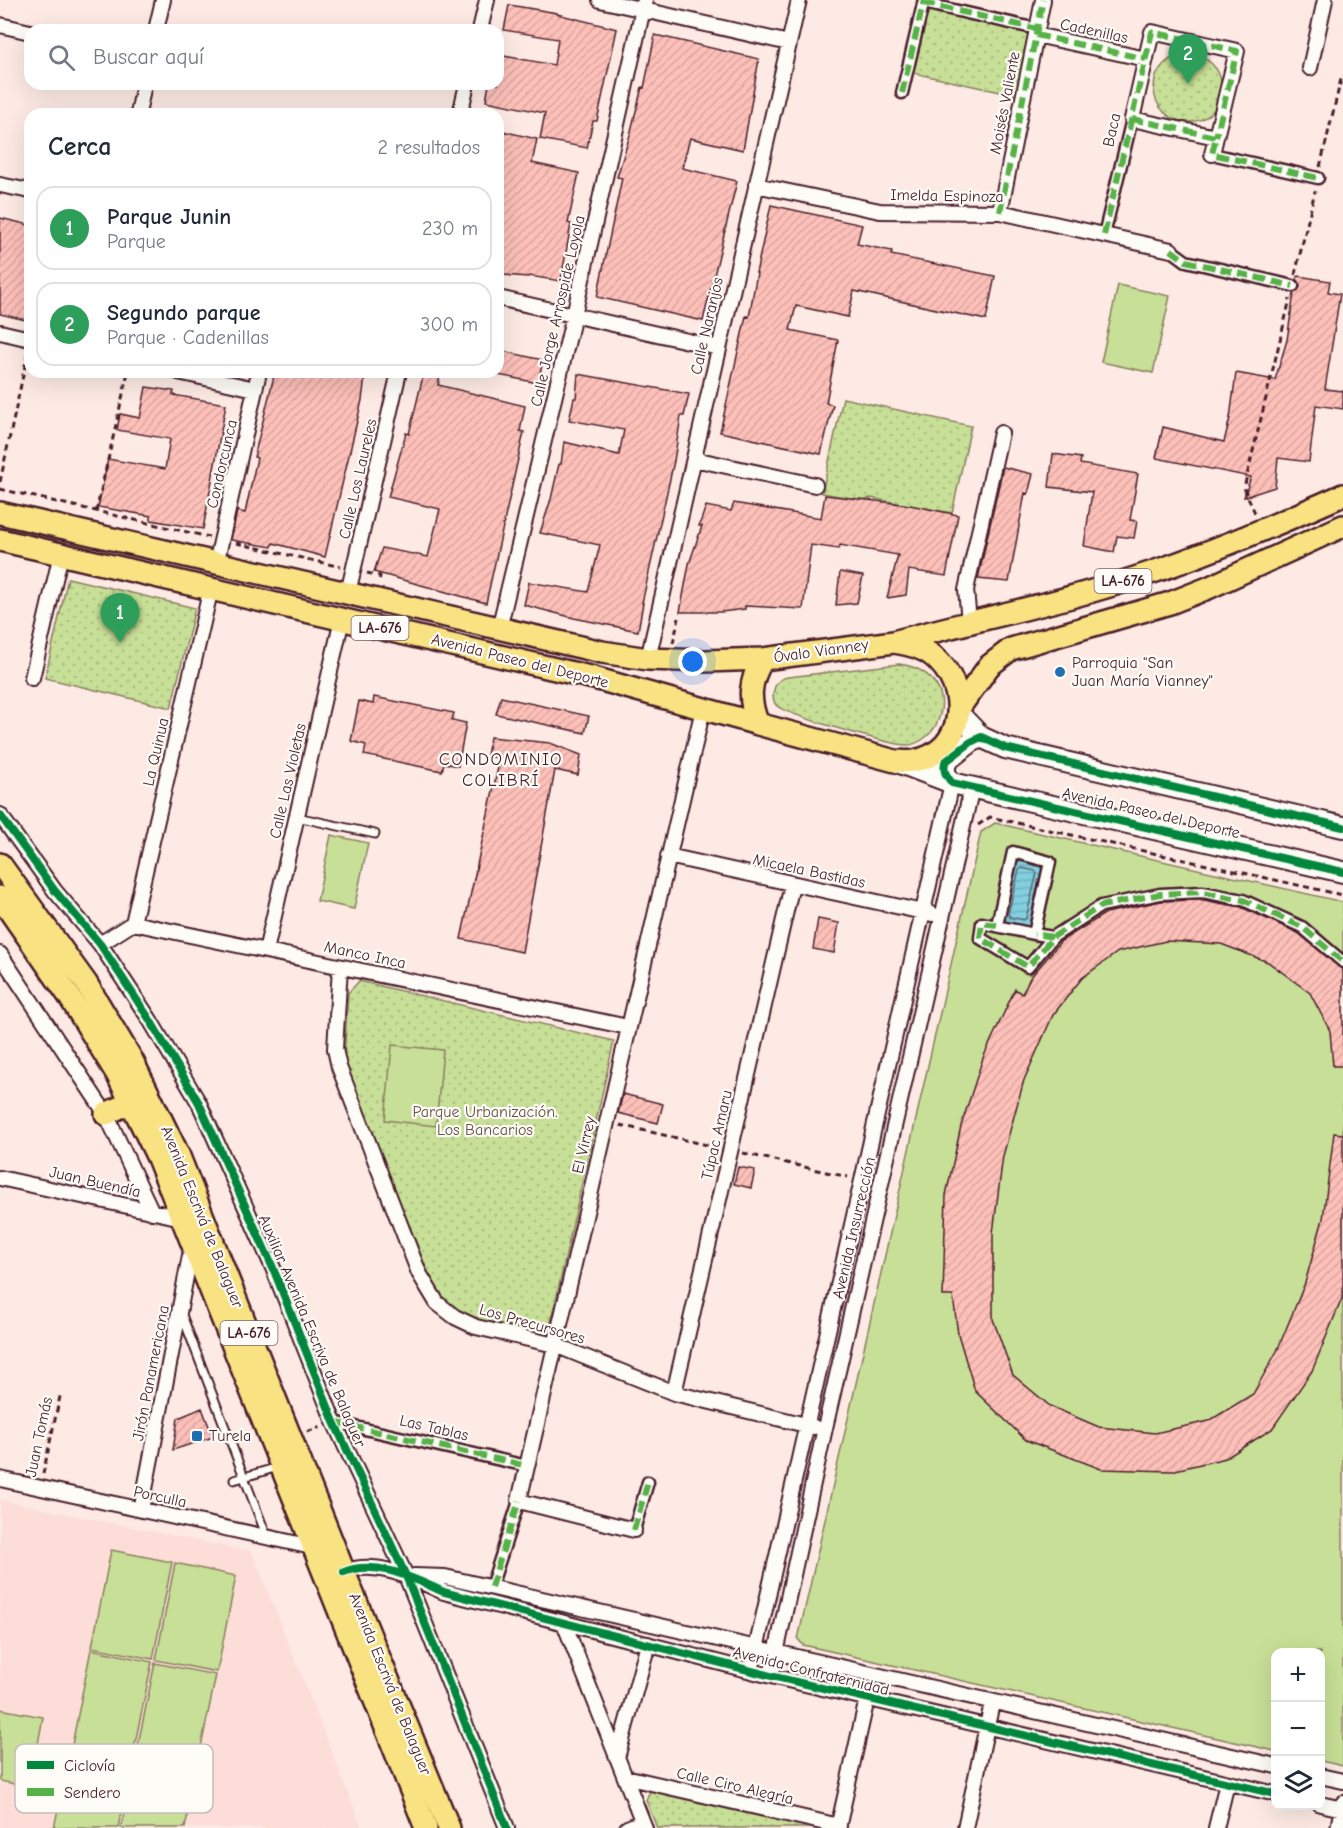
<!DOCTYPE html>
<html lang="es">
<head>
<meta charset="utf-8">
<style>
	body { margin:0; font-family:"Comic Neue",sans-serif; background:#f2f2f3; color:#1f2937 }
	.controls { position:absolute; right:18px; bottom:18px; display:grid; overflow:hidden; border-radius:12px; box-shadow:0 6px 24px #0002 }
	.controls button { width:54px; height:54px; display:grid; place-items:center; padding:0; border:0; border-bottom:2px solid #e0e1e3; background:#fff; color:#1f2937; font:30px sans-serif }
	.you { position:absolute; left:693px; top:662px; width:21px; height:21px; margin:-15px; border:4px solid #fff; border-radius:50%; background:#1a73e8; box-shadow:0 0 0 9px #1a73e833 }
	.badge { display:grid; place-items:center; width:39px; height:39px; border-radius:50%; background:#1f6fb2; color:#fff; font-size:20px; font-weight:700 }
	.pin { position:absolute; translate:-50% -50px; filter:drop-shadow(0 2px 3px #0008) }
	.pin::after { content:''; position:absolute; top:32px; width:21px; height:18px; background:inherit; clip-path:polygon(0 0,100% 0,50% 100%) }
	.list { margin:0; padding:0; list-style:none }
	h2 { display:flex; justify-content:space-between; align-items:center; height:78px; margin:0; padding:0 24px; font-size:26px }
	h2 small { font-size:20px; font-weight:400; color:#747a83 }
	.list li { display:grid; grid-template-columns:39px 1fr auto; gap:18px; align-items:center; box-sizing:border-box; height:84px; margin:0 12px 12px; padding:0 12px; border:2px solid #e0e1e3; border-radius:18px }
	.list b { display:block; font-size:22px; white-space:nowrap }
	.list p { margin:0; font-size:20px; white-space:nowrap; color:#747a83 }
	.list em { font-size:20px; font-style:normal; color:#747a83 }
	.icon { flex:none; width:33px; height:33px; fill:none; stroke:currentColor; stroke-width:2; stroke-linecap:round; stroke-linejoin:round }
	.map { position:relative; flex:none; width:1343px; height:1828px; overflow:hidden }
	.search { position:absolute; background:#fff; box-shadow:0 6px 24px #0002; left:24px; top:24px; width:480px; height:66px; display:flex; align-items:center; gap:15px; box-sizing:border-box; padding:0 21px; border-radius:18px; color:#747a83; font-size:22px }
	.panel { position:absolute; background:#fff; box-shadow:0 6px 24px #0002; left:24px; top:108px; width:480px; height:270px; border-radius:18px }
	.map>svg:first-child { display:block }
</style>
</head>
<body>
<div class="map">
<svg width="1343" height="1828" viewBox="0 0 1343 1828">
	<defs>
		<pattern id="green-dots" width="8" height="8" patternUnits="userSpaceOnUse" patternTransform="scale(1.5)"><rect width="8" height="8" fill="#c7df96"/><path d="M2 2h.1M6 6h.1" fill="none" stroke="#acbf81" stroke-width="1.8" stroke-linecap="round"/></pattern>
		<pattern id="water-rules" width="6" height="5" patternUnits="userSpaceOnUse" patternTransform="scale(1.5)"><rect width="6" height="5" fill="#81cfdf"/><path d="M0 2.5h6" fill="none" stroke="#71b1c0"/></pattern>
		<pattern id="building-hatch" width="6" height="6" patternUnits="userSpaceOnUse" patternTransform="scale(1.5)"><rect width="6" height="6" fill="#fcc0b9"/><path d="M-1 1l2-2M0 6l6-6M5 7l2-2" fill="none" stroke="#daa59f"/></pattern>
	</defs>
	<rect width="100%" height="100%" fill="#fdeae4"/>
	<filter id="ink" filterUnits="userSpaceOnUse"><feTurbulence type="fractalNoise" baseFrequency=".0167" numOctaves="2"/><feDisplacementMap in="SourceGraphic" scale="12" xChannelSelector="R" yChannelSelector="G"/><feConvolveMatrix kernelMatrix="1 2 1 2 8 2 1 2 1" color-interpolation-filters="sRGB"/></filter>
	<g filter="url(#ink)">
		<path fill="#fdddd7" d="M0,1500L252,1552L362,1828H0Z"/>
		<path fill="url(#green-dots)" stroke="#887f60" stroke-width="1.5" d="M926,9L1032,31L1019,96L913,73Z
			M1154 88a34 34 0 1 1 68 0a34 34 0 1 1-68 0Z
			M843,398L971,426L952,513L871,498L861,500L822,493Z
			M68,578L195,608L171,708L45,678Z
			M899,664C931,668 952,693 936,725C931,735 918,745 907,745C892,745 785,715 776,705C771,699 773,685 780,680C782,678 785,678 788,677Z
			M359,981L614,1041L548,1335C524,1330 473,1323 454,1309C443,1300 436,1287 429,1275L344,1061L348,993Z
			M650,1791L823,1828H657L646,1800Z"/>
		<path fill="#c7df96" stroke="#887f60" stroke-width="1.5" d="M1118,285L1170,296L1153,373L1101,362Z
			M995,823L1343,902V1766L1321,1761L1320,1652H1276L1275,1751L803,1645L798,1639L981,832Z
			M331,835L368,843L354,909L317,901Z
			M392,1045L443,1050L436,1126L385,1120Z
			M111,1550L172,1562L153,1659L92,1647Z
			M175,1563L236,1576L217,1672L156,1660Z
			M91,1649L152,1662L132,1758L72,1745Z
			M155,1663L216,1675L196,1771L135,1759Z
			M0,1709L43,1717L30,1787L0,1781Z
			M71,1748L132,1760L118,1828H54Z
			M135,1761L196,1774L185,1828H121Z"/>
		<path fill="url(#water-rules)" stroke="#6b8997" stroke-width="1.5" d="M1015,860L1045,867L1030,928L1000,921Z"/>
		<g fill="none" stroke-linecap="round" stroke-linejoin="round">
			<path stroke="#606573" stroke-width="1.5" d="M1022,868L1035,871L1037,873L1026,918L1024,920L1010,917L1008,914L1019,870Z"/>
		</g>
		<path fill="url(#building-hatch)" stroke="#4a1f2b" stroke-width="1.5" d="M509,5L557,13V14L617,29L597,121H593L587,148L540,139L545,113L486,101L489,84H498V55L554,65L558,39L504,30Z
			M655,35L759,59L743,150L690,138L682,168L737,181L703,321L597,297L622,178L617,177L630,135L642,87L644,88Z
			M498,130L537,139L532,163L579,173L568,223L571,224L561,281L529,276L528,277L503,275L504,273L498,272Z
			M771,205L862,225L857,244L892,251L891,255L995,276L986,320L854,291L848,317L796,306L790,330L838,340L826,403L833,405L821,454L720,432L746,316L749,317L757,273H756Z
			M0,218L30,225V321L0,314Z
			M1298,276L1330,281L1328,292L1340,294L1325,389L1343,391V409L1316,405L1309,462L1278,458L1275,487L1244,497L1251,477L1156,458L1163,427L1224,442L1230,418L1236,373L1275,380L1287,340L1294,293L1300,287L1297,280Z
			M498,350L543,360L538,383L498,375Z
			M275,372H345L365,376L362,400L325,557L273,543L272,547L231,540L237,511L245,513L257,458L254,457Z
			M424,372H441L438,385L525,406L520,431L524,432L486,603L374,572L382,548L428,557L440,509L388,497L406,433L409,434Z
			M578,374L689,394L684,416H681L674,461L642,603H643L638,631L574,618L524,605L529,582L588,592L600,545L540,533L551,499L559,464H561L564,442L619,455L624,430L569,420L574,398H576Z
			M146,387L174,391L173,395L226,404L203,529L151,520V516L98,507L108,459L165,469L170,439L117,430L120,414L140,418Z
			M1053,454L1081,458L1080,464L1138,474L1130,520L1137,521L1134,538L1117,536L1114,552L1084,546L1092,492L1049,487Z
			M1003,467L1033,474L1028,494L1025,493L1009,582L978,579Z
			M825,495L910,505L958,515L946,576L909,570L906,595L887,598L898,555L840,545L839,549L811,545L803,609L745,606V609L721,612H680L689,564L702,526H699L706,506L731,511L734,503L821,518Z
			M840,572L863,576L857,603L836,605Z
			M374,697L454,713L452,720L466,723L458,766L444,763L442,771L364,755L366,745L351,741L359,701L373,704Z
			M501,697L589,716L585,733L496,714Z
			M490,737L550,743L581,755L578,775L555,770L522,952L461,939L500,758L487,756Z
			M1202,900L1241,907L1298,933L1343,970V1066H1333L1330,1031L1310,993L1268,962L1221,944L1166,941L1118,952L1082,978L1053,1015L1024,1080L1003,1156L993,1233V1319L1013,1375L1050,1406L1099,1427L1155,1433L1209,1421L1253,1394L1277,1351L1305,1283L1323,1219L1334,1133L1343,1134V1296L1312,1371L1272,1429L1226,1458L1171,1471L1101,1469L1026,1440L975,1391L958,1334L953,1296H943L946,1195L961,1126L983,1058L1015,989L1022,994L1030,978L1061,941L1106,913L1161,901Z
			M818,919L839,923L834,953L813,949Z
			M623,1094L663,1104L658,1123L618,1113Z
			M738,1167L755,1170L751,1188L734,1184Z
			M202,1408L213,1437L173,1450L178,1418Z"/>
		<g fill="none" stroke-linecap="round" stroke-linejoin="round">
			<g stroke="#4a1f2b" stroke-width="11">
				<path id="service" d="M297,817L375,834
					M182,1315L267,1537
					M234,1480L278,1467"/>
			</g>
			<g stroke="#4a1f2b" stroke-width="15">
				<path id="pedestrian" d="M923,3L1037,29
					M902,93L924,0
					M1212,154L1318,178
					M1104,235L1132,119
					M1171,250L1186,261L1293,286
					M997,925L1013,852L1050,862L1034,934L982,923L980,938L1028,967L1053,937L1034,934
					M1053,937L1101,906L1160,894L1203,892L1243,900L1302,927L1343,962
					M334,1422L527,1466
					M634,1530L648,1482
					M491,1587L519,1501"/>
			</g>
			<g stroke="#4a1f2b" stroke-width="18">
				<path id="minor" d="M600,0L789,43
					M0,25L30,32
					M156,30L163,0
					M480,30L487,0
					M1036,35L1146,59
					M1310,68L1325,0
					M138,114L144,84
					M460,114L467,84
					M1212,154L1216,137L1132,119L1152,32L1237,51L1216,137
					M0,185L30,191
					M756,185L880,211L1000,212L1171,250
					M1000,212L1043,0
					M498,298L719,348
					M0,332L30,339
					M178,372L255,389
					M694,459L815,485
					M216,564L259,372
					M348,593L399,372
					M969,621L966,590L1001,433
					M499,629L574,315L645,0
					M648,659L799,0
					M32,678L61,554
					M0,815L55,891L100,944L150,1020L199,1103L273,1268L334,1422L406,1576L507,1828
					M668,856L932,914
					M133,923L211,588
					M100,944L133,923L628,1027
					M266,951L342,619
					M0,954L106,1114L152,1212
					M340,967L335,1049L339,1067L419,1273L437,1303L455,1317L476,1327L555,1345L674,1393L814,1427
					M0,1178L182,1218
					M674,1393L792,885
					M0,1479L312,1547
					M141,1510L192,1245
					M634,1530L519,1501L703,709
					M344,1572C377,1559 414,1579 444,1592L771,1676L1276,1794
					M414,1576L445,1577L1276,1766
					M564,1623L645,1828
					M751,1671L952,783
					M771,1676L825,1428L972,787
					M617,1758L648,1644
					M1320,1776L1343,1781
					M625,1777L839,1826
					M1320,1804L1343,1809
					M627,1828L642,1822
					M838,1828L867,1699
					M965,1828L992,1703
					M1216,1828L1227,1783
					M1338,1828L1343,1803"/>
			</g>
			<g stroke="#4a1f2b" stroke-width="24">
				<path id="secondary" d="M959,714L981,737L1005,748L1343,827
					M895,761L952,783L1343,872
					M952,783L945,774V762L971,742L981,737"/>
			</g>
			<g stroke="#4a1f2b" stroke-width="26">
				<path id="primary" d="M0,513L602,652L648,659L705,661L763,659
					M0,540L594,678L758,724
					M897,641C982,618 1069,601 1153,572C1217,550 1280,523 1343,495
					M894,642C908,644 922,647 933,656C971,687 967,751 914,761C908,762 901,761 895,761L758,724C748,700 749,681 763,659Z
					M959,708L989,666L1011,649L1170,603L1208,588L1343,526
					M0,864L86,983L132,1060L178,1154L344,1572L449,1828
					M0,897L69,996L117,1074L158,1158L426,1828
					M106,1114L131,1102"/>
			</g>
			<path stroke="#4a1f2b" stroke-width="3" stroke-dasharray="6 4.5" stroke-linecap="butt" d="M1320,167L1342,75
				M1295,275L1315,191
				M0,482L28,352
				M0,489L209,537
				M96,512L128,372
				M1255,513L1244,488L1290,299
				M236,543L341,567
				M367,573L380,576L379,583
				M673,643L679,618
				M978,825L990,817L1343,895
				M620,1125L716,1147
				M743,1153L848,1177
				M307,1432L320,1427
				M43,1474L61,1392"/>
			<use href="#service" stroke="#fdfcf7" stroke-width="7"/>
			<use href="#pedestrian" stroke="#fdfcf7" stroke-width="10"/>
			<use href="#minor" stroke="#fdfcf7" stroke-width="14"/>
			<use href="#secondary" stroke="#fdfcf7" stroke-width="20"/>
			<use href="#primary" stroke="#f8e281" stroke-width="21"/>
			<path stroke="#57b146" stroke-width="6" stroke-dasharray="12 6" stroke-linecap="butt" d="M923,3L1037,29
				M1036,35L1146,59
				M902,93L924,0
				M1132,119L1216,137L1212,154L1318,178
				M1000,212L1043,0
				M1104,235L1152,32L1237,51L1216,137
				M1171,250L1186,261L1293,286
				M997,925L982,923L980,938L1028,967L1053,937L1034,934
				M1053,937L1101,906L1160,894L1203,892L1243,900L1302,927L1343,962
				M334,1422L527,1466
				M634,1530L648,1482
				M491,1587L519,1501"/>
			<g stroke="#fdfcf7" stroke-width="11">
				<path id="cycleway" d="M0,815L55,891L100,944L150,1020L199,1103L273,1268L334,1422L406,1576L507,1828
					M1343,827L1005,748L981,737L971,742L945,762C943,772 946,775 952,783L1343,872
					M344,1572C377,1559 414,1579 444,1592L771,1676L1276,1794"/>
			</g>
			<use href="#cycleway" stroke="#00873e" stroke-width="8"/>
		</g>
	</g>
	<g fill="#1f6fb2" stroke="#fdfcf7" stroke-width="2">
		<circle cx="1060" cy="672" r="6"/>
		<rect x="191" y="1430" width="12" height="12" rx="3"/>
	</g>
	<g text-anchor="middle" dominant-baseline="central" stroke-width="4.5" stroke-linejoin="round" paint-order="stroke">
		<g fill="#fdfcf7" stroke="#806168" stroke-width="1.5">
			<rect x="1094.5" y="569" width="57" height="24" rx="4.5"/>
			<rect x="351.5" y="616" width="57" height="24" rx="4.5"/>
			<rect x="220.5" y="1321" width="57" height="24" rx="4.5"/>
		</g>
		<g font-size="15" font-weight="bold" fill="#4a1f2b">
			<text x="1123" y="581">LA-676</text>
			<text x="380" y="628">LA-676</text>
			<text x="249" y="1333">LA-676</text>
		</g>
		<g font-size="16" fill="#4a1f2b" stroke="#fdfcf7">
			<text transform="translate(1094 31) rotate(12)">Cadenillas</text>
			<text transform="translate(1005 103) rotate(-79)">Moisés Valiente</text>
			<text transform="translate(1112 130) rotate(-77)">Baca</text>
			<text transform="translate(947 196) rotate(1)">Imelda Espinoza</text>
			<text transform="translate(558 311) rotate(-77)">Calle Jorge Arrospide Loyola</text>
			<text transform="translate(707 326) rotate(-77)">Calle Naranjos</text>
			<text transform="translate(222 464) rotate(-77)">Condorcunca</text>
			<text transform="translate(358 479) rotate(-77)">Calle Los Laureles</text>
			<text transform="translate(821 651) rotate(-8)">Óvalo Vianney</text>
			<text transform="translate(520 661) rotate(14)">Avenida Paseo del Deporte</text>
			<text transform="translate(156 752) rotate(-77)">La Quinua</text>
			<text transform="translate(288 781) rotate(-77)">Calle Las Violetas</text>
			<text transform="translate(1151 813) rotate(13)">Avenida Paseo del Deporte</text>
			<text transform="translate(809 871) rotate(12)">Micaela Bastidas</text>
			<text transform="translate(365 955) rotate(12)">Manco Inca</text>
			<text transform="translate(717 1135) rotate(-77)">Túpac Amaru</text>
			<text transform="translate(584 1145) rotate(-77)">El Virrey</text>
			<text transform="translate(95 1182) rotate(13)">Juan Buendía</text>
			<text transform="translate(202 1217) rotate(68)">Avenida Escrivá de Balaguer</text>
			<text transform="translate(854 1228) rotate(-77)">Avenida Insurrección</text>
			<text transform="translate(532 1324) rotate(16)">Los Precursores</text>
			<text transform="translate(312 1331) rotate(67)">Auxiliar Avenida Escriva de Balaguer</text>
			<text transform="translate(151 1373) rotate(-79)">Jirón Panamericana</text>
			<text transform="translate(434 1428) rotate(13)">Las Tablas</text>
			<text transform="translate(39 1437) rotate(-78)">Juan Tomás</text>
			<text transform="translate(160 1497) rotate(12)">Porculla</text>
			<text transform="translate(811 1671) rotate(14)">Avenida Confraternidad</text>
			<text transform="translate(390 1684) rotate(68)">Avenida Escrivá de Balaguer</text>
			<text transform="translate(735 1786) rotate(13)">Calle Ciro Alegría</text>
		</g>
		<g font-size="16" fill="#4a1f2b" stroke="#fdfcf7" text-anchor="start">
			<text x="1072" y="663">Parroquia "San<tspan x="1072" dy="18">Juan María Vianney"</tspan></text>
			<text x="209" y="1436">Turela</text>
		</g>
		<g font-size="16" fill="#694f46" stroke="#fdfcf7">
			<text x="485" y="1112">Parque Urbanización.<tspan x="485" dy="18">Los Bancarios</tspan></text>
		</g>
		<g font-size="18" letter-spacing="1.5" fill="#4a1f2b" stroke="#fdfcf7">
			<text x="501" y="759">CONDOMINIO<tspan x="501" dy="21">COLIBRÍ</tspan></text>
		</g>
	</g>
	<rect x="15" y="1744" width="198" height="69" rx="9" fill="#fdfcf7" stroke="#c7baba" stroke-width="1.5"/>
	<rect x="27" y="1761" width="27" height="8" fill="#00873e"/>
	<rect x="27" y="1788" width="27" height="8" fill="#57b146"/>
	<g font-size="16" fill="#4a1f2b">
		<text x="64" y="1771">Ciclovía</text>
		<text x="64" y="1798">Sendero</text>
	</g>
</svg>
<div class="controls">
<button>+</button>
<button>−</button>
<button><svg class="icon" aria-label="layers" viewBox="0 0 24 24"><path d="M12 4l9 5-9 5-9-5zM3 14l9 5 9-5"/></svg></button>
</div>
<div class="you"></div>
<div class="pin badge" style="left:120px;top:643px;background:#2e9e5b">1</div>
<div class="pin badge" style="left:1188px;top:84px;background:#2e9e5b">2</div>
<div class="search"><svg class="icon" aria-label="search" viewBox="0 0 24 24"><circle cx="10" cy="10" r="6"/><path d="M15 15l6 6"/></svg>Buscar aquí</div>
<section class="panel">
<h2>Cerca<small>2 resultados</small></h2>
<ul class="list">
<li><span class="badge" style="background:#2e9e5b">1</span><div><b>Parque Junin</b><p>Parque</p></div><em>230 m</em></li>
<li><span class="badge" style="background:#2e9e5b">2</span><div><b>Segundo parque</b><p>Parque · Cadenillas</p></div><em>300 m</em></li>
</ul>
</section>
</div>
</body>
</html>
